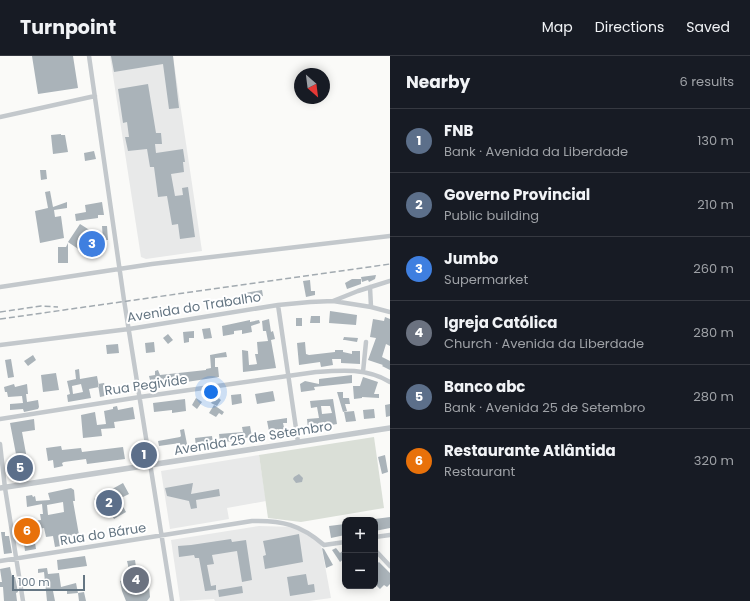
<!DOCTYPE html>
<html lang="en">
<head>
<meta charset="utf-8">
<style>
	body { margin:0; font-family:Poppins,sans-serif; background:#242831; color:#f1f3f6 }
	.controls { position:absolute; right:12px; bottom:12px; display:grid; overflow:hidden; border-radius:8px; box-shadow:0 2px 10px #0003 }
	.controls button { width:36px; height:36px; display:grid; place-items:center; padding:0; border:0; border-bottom:1px solid #363941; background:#171b24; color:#f1f3f6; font:20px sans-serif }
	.compass { position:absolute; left:294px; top:12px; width:36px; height:36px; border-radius:50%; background:#171b24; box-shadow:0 2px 10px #0003; rotate:152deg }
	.scale { position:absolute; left:12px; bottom:10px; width:73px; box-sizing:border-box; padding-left:4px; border:2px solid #657683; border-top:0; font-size:11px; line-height:14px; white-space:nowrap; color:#657683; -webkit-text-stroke:3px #fff; paint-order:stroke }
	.you { position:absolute; left:211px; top:336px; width:14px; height:14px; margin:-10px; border:3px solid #fff; border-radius:50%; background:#1a73e8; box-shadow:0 0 0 6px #1a73e833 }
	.badge { display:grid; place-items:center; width:26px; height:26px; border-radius:50%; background:#0f766e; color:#fff; font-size:13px; font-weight:700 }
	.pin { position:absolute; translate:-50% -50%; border:2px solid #fff; box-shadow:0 1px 4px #0006 }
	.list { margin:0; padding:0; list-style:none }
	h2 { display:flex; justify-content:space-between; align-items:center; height:52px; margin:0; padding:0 16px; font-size:17px }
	h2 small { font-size:13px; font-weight:400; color:#9ea1a6 }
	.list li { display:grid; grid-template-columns:26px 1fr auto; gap:12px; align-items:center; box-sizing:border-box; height:64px; padding:0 16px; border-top:1px solid #363941 }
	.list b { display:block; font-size:15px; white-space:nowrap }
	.list p { margin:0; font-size:13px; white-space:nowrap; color:#9ea1a6 }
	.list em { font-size:13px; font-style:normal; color:#9ea1a6 }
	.map { position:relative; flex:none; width:390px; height:545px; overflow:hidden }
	header { display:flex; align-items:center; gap:24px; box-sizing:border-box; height:56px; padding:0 20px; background:#171b24; border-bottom:1px solid #363941 }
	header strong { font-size:19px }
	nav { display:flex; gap:22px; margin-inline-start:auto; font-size:14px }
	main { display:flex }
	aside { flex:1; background:#171b24 }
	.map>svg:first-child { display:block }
</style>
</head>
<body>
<header>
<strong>Turnpoint</strong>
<nav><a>Map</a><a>Directions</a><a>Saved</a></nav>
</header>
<main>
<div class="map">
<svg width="390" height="545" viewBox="0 0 390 545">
	<rect width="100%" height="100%" fill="#fafaf8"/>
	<path fill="#e8e9e9" d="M110,0H173L202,195L146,203L141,201Z
		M259,399L266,445L227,452L229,463L170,473L161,415Z
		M259,470L295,471L321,488L331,542L309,545H215L214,543L180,545L171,484Z"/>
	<path fill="#dadfd7" d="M374,381L384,452L301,466L268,462L259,399Z"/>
	<path fill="#aab3b9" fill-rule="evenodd" d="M32,0H73L78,32L38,38Z
		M111,0H173L179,52L169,53L163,8L114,16Z
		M148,28L156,77H161L162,88H155L156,97L183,93L185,106H183L184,116L171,118L175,140L183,139L182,132L188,131L195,181L180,183L178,168L172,169L167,140L158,141L154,111H150L147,93L128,95L125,81H129L127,66L123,67L118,33Z
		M61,78V79H65L68,96L53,98L51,79Z
		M94,95L96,103L85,105L84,97Z
		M40,114H46L47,123L41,124Z
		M50,135L53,151L67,146V152L54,154L55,161L61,160L64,182L40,187L35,155L48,152L45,136Z
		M102,146L104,159H98V162L76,165L75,158L86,156L85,149Z
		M80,168L99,180L87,199L68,186Z
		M102,170H107L108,184H103Z
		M68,187V207H58V191H66Z
		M376,219L375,223L369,226L368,224L362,226L361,221Z
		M352,223H361V228L347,233L345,227Z
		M310,224L311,235H315V239L306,241L303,225Z
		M262,234L263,240L255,241V246L228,250L227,243L245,240V237Z
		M330,255L357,259L356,269L329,267Z
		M311,260H320V267H310Z
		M385,261L390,263V290L386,288L382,301L390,305V314L382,310L383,309L368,304L376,282L370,281L373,263L384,265Z
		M296,262H302V270H296Z
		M269,263L271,276L273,275L275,283L271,284L276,312L243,316L242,294L248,295L249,309L257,308L255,298H258L257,286L268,285L266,275H263L262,265Z
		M250,264V266L259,264L260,267L251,270L252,276L242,278V274L234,275V278L223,280L222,270Z
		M210,272L212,282L204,283L202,273Z
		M194,275V282H189V286L184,287L183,276Z
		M168,278L173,284L168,288L163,282Z
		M344,281L358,282L357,286L345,284H343Z
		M154,286L155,296L146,297L145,287Z
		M305,286L306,298L309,299L335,296V294H343V296L352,298V295H360V308L341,307V303H332L333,309L321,311L320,306L299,309L297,287Z
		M118,288L119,297L107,298L106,289Z
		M226,296L227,301L215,302V311H218L219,321L167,329L166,327L157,330L156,324H150L149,320L155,319V315L158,314L160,319L206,314V313L211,312L210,299Z
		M33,299L36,304L28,310L24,305Z
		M11,303L14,321L8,322L5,304Z
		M79,313L80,323L97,320L99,331L89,333L91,342L68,346L67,339L70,338L67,325L76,323L75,314ZM81,328L83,336L73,338L72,330Z
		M56,317L59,334L43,336L41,319Z
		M352,319V327L314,331L315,334L301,336L300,328L305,325L319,328V323Z
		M363,321L378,326L374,338H379V342L362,341V342L354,343L353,330H360Z
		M104,327L109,339L100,341L98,328Z
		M14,328L15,331L27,328L28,338H26L27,346L38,344L39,351L38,353L24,356L23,353L10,354V348L23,347L22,340L8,341L7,336H5L4,331Z
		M129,328L130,335L118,338L117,330Z
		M273,335L275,345L257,348L255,338Z
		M337,336H343V342H349L350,348H345L347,355L343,356Z
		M241,338L242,347L232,349L231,339Z
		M216,340L221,344L217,350L211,347Z
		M196,342L202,346L197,353L192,349Z
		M185,343L186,355L172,357V354L154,356L153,347Z
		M333,343L337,368L308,373L307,363L319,362L317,351L311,352L310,345ZM321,350H330L332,357L322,358Z
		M390,348V360L386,361L385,349Z
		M214,349L224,356L222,359L219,357L216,361L209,357Z
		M117,350L118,354L133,351L135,363L114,366L115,372L101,373L102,380L83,382L81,359L95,356L97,369L106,368L104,355L113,353V351Z
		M374,353L375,362L364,363L363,354Z
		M354,355L356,365L346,366L344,356Z
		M287,362V367H283L285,376L279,377L278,373L269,375L267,365Z
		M34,363L35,374L22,376L27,403L22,404L24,412L33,410L34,416L20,419L10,367Z
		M250,370L252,381L237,383L238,385L220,386L219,378L243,376L242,371Z
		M184,373L188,393L181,394L180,387L159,390L158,385L180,381L181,380L180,374Z
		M212,380L213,388L196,391L195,382Z
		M143,389L145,400L133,402L132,390Z
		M61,390L62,394L81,392L82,396L123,391L125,403L87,408L86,403L64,406L62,407L63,410L54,412L53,404L48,405L46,392Z
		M385,399L388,416L382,418L378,401Z
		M299,418L303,422L302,426L296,427L293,423L294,421Z
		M123,427L129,438L119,443L126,456L114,463L107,450L100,454L94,443Z
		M193,427L191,438L219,433L220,440L196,444L197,452L191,453L189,445L167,440L165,432Z
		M71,432L74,434L75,445H73L79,479L83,478L84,486L55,491L53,480L46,481L44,472L33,474L36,493L25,495L21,466L41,464L40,458H43L42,448L27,451L26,440L32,439L33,441L35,440L36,445L50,444L48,437ZM63,446L64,456L48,459L47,449Z
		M390,461V472L375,475V463Z
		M345,468V479L331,482L329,470Z
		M1,476H5V480H9L12,497L4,498Z
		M299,478L303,506L265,513L263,500L266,499L263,485Z
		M231,483L232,486L246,484L252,524L242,526L237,495L212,499L214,508L207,509L211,530L216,529V534L205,535L199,502H195L194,499L179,501L178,490L191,489Z
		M322,492L324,493L333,509L326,512Z
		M336,492L340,497L345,493V502L340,506L332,494Z
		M85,500L87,510L58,514L57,504Z
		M135,504L137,518H140L141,521L148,520L150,541L147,545H126L122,535L120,525L127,523V519L130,518L127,505Z
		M379,506L390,517V528L387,531L384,529L380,533L375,528V509Z
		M10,511L12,521H15L18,536L16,537L17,545H4L3,531H0V526H2L0,513Z
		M47,512L48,518L59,517L61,531L76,527L78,537L67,538V533L53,535L55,545H47L44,516L38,517V513Z
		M306,518L308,529L314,528L315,536L290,540L287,521Z
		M242,530L243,537L219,541L218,534Z
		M84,536L86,545H79L78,537Z"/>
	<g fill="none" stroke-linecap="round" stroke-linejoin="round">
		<path stroke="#c3c8cc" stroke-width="4.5" d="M89,0L124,244L172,545
			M0,61L95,40
			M0,231L152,208L390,180
			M370,231L371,251
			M333,245L358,235L390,225
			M278,249L298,386
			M0,289L129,273L278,249L310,246L333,245L371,251L390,256
			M363,316L366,286
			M0,363L140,341L316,316C342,314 367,312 390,326
			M0,388L5,432L23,545
			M375,481L390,479
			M375,494L390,510
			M0,505L252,465C282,464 301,469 324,489L345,486"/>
		<path stroke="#c3c8cc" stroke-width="5.5" d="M0,432L390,372"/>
		<path stroke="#a2aab0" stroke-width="1.5" stroke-dasharray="6 3" stroke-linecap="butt" d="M0,256L41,250L58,251
			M0,263L390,208"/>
	</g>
	<g text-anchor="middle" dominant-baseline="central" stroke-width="4" stroke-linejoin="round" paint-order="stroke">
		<g font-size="13" fill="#657683" stroke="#fff">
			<text transform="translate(194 251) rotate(-9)">Avenida do Trabalho</text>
			<text transform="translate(146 329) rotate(-8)">Rua Pegivide</text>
			<text transform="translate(253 382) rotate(-9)">Avenida 25 de Setembro</text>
			<text transform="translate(103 478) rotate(-9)">Rua do Bárue</text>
		</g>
	</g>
</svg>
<div class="controls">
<button>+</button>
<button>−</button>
</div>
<svg class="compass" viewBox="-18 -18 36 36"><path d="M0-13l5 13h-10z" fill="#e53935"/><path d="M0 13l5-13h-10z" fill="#9ea1a6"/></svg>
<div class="scale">100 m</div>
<div class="you"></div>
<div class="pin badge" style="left:144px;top:399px;background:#5c6f8a">1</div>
<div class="pin badge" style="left:109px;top:447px;background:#5c6f8a">2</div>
<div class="pin badge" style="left:92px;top:188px;background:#3f7fe0">3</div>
<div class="pin badge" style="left:136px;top:524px;background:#6b7280">4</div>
<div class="pin badge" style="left:20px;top:412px;background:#5c6f8a">5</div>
<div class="pin badge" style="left:27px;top:475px;background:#e8710a">6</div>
</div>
<aside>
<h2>Nearby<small>6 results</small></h2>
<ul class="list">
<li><span class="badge" style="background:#5c6f8a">1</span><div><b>FNB</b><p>Bank · Avenida da Liberdade</p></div><em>130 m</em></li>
<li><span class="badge" style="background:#5c6f8a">2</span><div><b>Governo Provincial</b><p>Public building</p></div><em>210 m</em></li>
<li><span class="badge" style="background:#3f7fe0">3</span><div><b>Jumbo</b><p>Supermarket</p></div><em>260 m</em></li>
<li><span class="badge" style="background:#6b7280">4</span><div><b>Igreja Católica</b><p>Church · Avenida da Liberdade</p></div><em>280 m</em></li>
<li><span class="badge" style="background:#5c6f8a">5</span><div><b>Banco abc</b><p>Bank · Avenida 25 de Setembro</p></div><em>280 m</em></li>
<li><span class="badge" style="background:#e8710a">6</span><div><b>Restaurante Atlântida</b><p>Restaurant</p></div><em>320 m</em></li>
</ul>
</aside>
</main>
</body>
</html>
